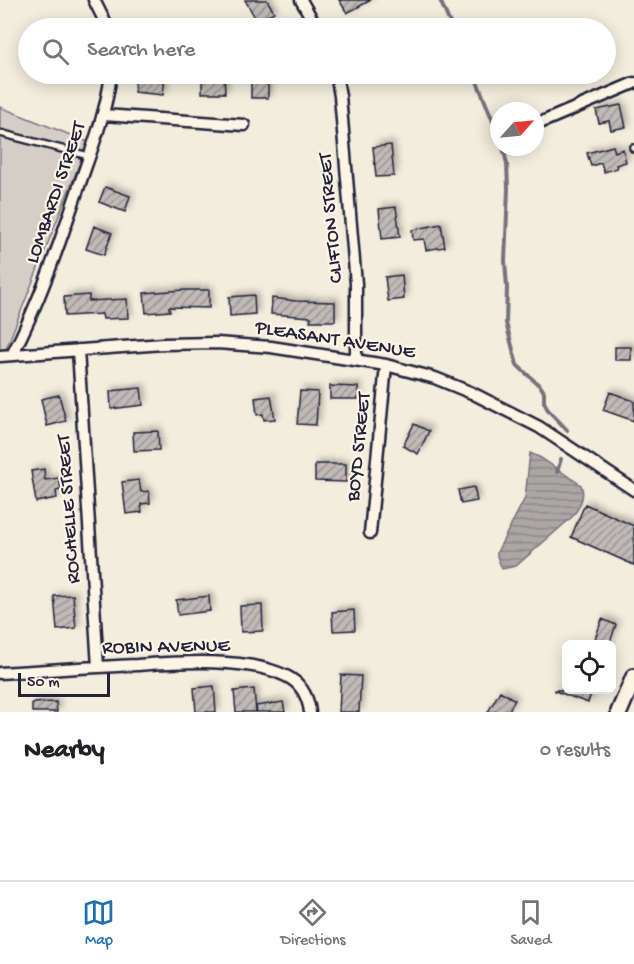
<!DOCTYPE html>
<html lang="en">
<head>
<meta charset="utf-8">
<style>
	body { margin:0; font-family:"Gochi Hand",sans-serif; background:#f6f6f6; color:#202124 }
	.controls { position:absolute; right:18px; bottom:18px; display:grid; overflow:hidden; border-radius:9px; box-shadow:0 3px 15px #0003 }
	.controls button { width:54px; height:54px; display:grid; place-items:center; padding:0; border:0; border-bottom:2px solid #e0e0e0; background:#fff; color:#202124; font:30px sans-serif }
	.compass { position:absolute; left:490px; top:102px; width:54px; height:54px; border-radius:50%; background:#fff; box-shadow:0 3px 15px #0003; rotate:63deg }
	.scale { position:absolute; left:18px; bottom:15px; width:92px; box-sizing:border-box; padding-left:6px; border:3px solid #22223b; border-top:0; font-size:16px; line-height:21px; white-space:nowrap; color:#22223b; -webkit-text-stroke:4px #fcf5e5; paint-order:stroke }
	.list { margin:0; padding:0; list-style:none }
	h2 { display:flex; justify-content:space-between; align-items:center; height:78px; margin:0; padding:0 24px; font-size:26px }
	h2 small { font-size:20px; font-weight:400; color:#757577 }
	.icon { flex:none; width:33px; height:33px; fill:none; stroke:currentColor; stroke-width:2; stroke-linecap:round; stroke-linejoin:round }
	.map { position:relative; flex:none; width:634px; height:712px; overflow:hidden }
	.search { position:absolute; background:#fff; box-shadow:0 3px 15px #0003; left:18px; right:18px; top:18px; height:66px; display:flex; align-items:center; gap:15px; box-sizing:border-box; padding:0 21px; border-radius:33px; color:#757577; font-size:22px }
	.sheet { height:168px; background:#fff }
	nav { display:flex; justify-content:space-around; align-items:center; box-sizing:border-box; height:84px; border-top:2px solid #e0e0e0; background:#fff; font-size:16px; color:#757577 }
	nav a { display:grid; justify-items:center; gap:3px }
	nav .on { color:#1f6fb2 }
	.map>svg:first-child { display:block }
</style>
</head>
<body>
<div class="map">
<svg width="634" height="712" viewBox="0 0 634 712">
	<defs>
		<pattern id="water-rules" width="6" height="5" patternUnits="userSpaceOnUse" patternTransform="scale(1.5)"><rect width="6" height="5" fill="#aca7a6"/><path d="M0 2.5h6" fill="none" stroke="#8c8888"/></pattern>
		<pattern id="building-hatch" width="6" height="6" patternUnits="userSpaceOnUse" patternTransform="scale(1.5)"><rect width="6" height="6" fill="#bfbab6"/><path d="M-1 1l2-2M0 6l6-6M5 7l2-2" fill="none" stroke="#9b9795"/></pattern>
		<filter id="shadow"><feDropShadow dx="3.5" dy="-3.5" stdDeviation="3" flood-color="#0004"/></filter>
	</defs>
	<rect width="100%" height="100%" fill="#f3edde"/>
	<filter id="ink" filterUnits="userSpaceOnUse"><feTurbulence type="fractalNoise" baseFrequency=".0167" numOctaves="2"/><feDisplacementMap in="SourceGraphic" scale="12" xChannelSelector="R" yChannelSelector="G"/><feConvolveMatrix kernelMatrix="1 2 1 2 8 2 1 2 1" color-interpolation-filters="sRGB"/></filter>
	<g filter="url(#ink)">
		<path fill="#d4cfc6" stroke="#7b7880" stroke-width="1.5" d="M0,107L88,142L6,349L0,350Z"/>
		<path fill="url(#water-rules)" stroke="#75727b" stroke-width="1.5" d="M530,453L541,458L581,485C586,496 579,509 571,518L516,566L502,569L497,556V552L525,498Z"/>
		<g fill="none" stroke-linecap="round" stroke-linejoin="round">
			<path stroke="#75727b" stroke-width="4" d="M440,0L452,28
				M474,74L499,136
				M503,147L507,164L508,189L505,261L507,287L506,323L517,365L541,387L544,392V402L548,410L567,430
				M557,472L561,459"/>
		</g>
		<path fill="url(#building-hatch)" stroke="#22223b" stroke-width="1.5" filter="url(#shadow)" d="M245,0H267L274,12L257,21Z
			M339,0H371L347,13Z
			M136,74L165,76L163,95L134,92Z
			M202,74H224L225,93H202Z
			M251,74H268V98H251Z
			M621,105L626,127L611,130L609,121L599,123L596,110Z
			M391,145L394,176L376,177L373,147Z
			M613,146L615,152L623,149L626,162L616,165L617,168L604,172L601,163L591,166L587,153Z
			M105,187L130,196L125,212L99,202Z
			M396,207L400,237L382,239L379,209Z
			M441,224L445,247L426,250L424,239L413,240L412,230Z
			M94,226L112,233L104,255L86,249Z
			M402,275L404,299L388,301L385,277Z
			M184,290H209V308L169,307L170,311L146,313L144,293Z
			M89,295V301L127,299L128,318L103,319L102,314L65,316L64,297Z
			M254,295L255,314L230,316L229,297Z
			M272,298L296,301L335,302V321H310L311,317L271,314Z
			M615,347H631V360H615Z
			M330,386L358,387V399H330Z
			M141,388L143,405L111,409L110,391Z
			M300,391L318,392L316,425L297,424Z
			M610,392L634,401V421L603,410Z
			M59,395L66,421L47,426L41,399Z
			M271,396L275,419L264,420L263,414L257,415L255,398Z
			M414,424L429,431L418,454L403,446Z
			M158,431L159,450L134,451L133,432Z
			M315,464H346V482L315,481Z
			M44,469L45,480L59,478L61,490L56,491L57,498L36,502L31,471Z
			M139,480L141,492L149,491L150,503L141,504L142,512L126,514L122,482Z
			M474,487L477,501L461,504L458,490Z
			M585,504L634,526V565L571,537Z
			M73,595L76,628L57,630L54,596Z
			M209,596L210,611L178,615L176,600Z
			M262,605L263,631L241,632L240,606Z
			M354,610L355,630L333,631L332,612Z
			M602,619L616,625L609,645L594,642Z
			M341,675L361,676L359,712H339Z
			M214,686L216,712H196L194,688Z
			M254,689L256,712H236L234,691Z
			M500,691L515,700L508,712H488Z
			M555,691V690H592L588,703Z
			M56,702L57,712H32V703Z
			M283,702L285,712H257L256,706Z"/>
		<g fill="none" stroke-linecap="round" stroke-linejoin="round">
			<g stroke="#22223b" stroke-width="10">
				<path id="lane" d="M0,133L89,156
					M633,148L634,149"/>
			</g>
			<g stroke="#22223b" stroke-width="15">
				<path id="street" d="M94,0L108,28
					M301,0L317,28
					M336,74L340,96L356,284V360
					M104,115L244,125
					M535,125L634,83
					M78,350L98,667
					M12,355C39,303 58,248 77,192C90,153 106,115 111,74
					M0,356L163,344L217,343L271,347L386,365L435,378L472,393L539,427L634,490
					M370,533L386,365
					M0,673C46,670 91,667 137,665C179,662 247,657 286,676C301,683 308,697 310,712"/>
			</g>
			<g stroke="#22223b" stroke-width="20">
				<path id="secondary" d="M619,712L634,677"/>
			</g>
			<use href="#lane" stroke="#fcf5e5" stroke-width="5"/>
			<use href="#street" stroke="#fcf5e5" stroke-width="10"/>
			<use href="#secondary" stroke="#fcf5e5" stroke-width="15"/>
		</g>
	</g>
	<g text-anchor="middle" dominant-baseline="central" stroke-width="4.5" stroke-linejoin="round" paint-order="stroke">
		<g font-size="20" fill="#22223b" stroke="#fcf5e5">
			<text transform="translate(57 193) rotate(-71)">LOMBARDI STREET</text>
			<text transform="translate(332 218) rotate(-95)">CLIFTON STREET</text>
			<text transform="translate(335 341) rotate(9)">PLEASANT AVENUE</text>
			<text transform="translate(360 447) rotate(-84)">BOYD STREET</text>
			<text transform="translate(70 509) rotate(-94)">ROCHELLE STREET</text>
			<text transform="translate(166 648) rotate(-1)">ROBIN AVENUE</text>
		</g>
	</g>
</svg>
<div class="controls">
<button><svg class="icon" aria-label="locate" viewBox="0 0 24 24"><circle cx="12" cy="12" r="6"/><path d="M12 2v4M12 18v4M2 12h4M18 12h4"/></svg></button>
</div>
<svg class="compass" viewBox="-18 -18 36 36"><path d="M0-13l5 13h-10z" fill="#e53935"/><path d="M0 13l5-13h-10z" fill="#757577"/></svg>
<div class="scale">50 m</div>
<div class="search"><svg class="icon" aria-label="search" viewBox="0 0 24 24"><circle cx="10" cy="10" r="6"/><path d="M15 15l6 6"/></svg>Search here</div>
</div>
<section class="sheet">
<h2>Nearby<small>0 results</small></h2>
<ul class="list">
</ul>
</section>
<nav>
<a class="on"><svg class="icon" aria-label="map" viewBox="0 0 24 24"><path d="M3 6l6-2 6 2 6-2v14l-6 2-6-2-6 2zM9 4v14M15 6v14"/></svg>Map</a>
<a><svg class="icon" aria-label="directions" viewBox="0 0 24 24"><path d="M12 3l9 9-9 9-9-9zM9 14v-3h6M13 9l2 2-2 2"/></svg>Directions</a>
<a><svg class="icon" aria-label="saved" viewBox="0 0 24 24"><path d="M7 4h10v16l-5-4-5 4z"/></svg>Saved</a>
</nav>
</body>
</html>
